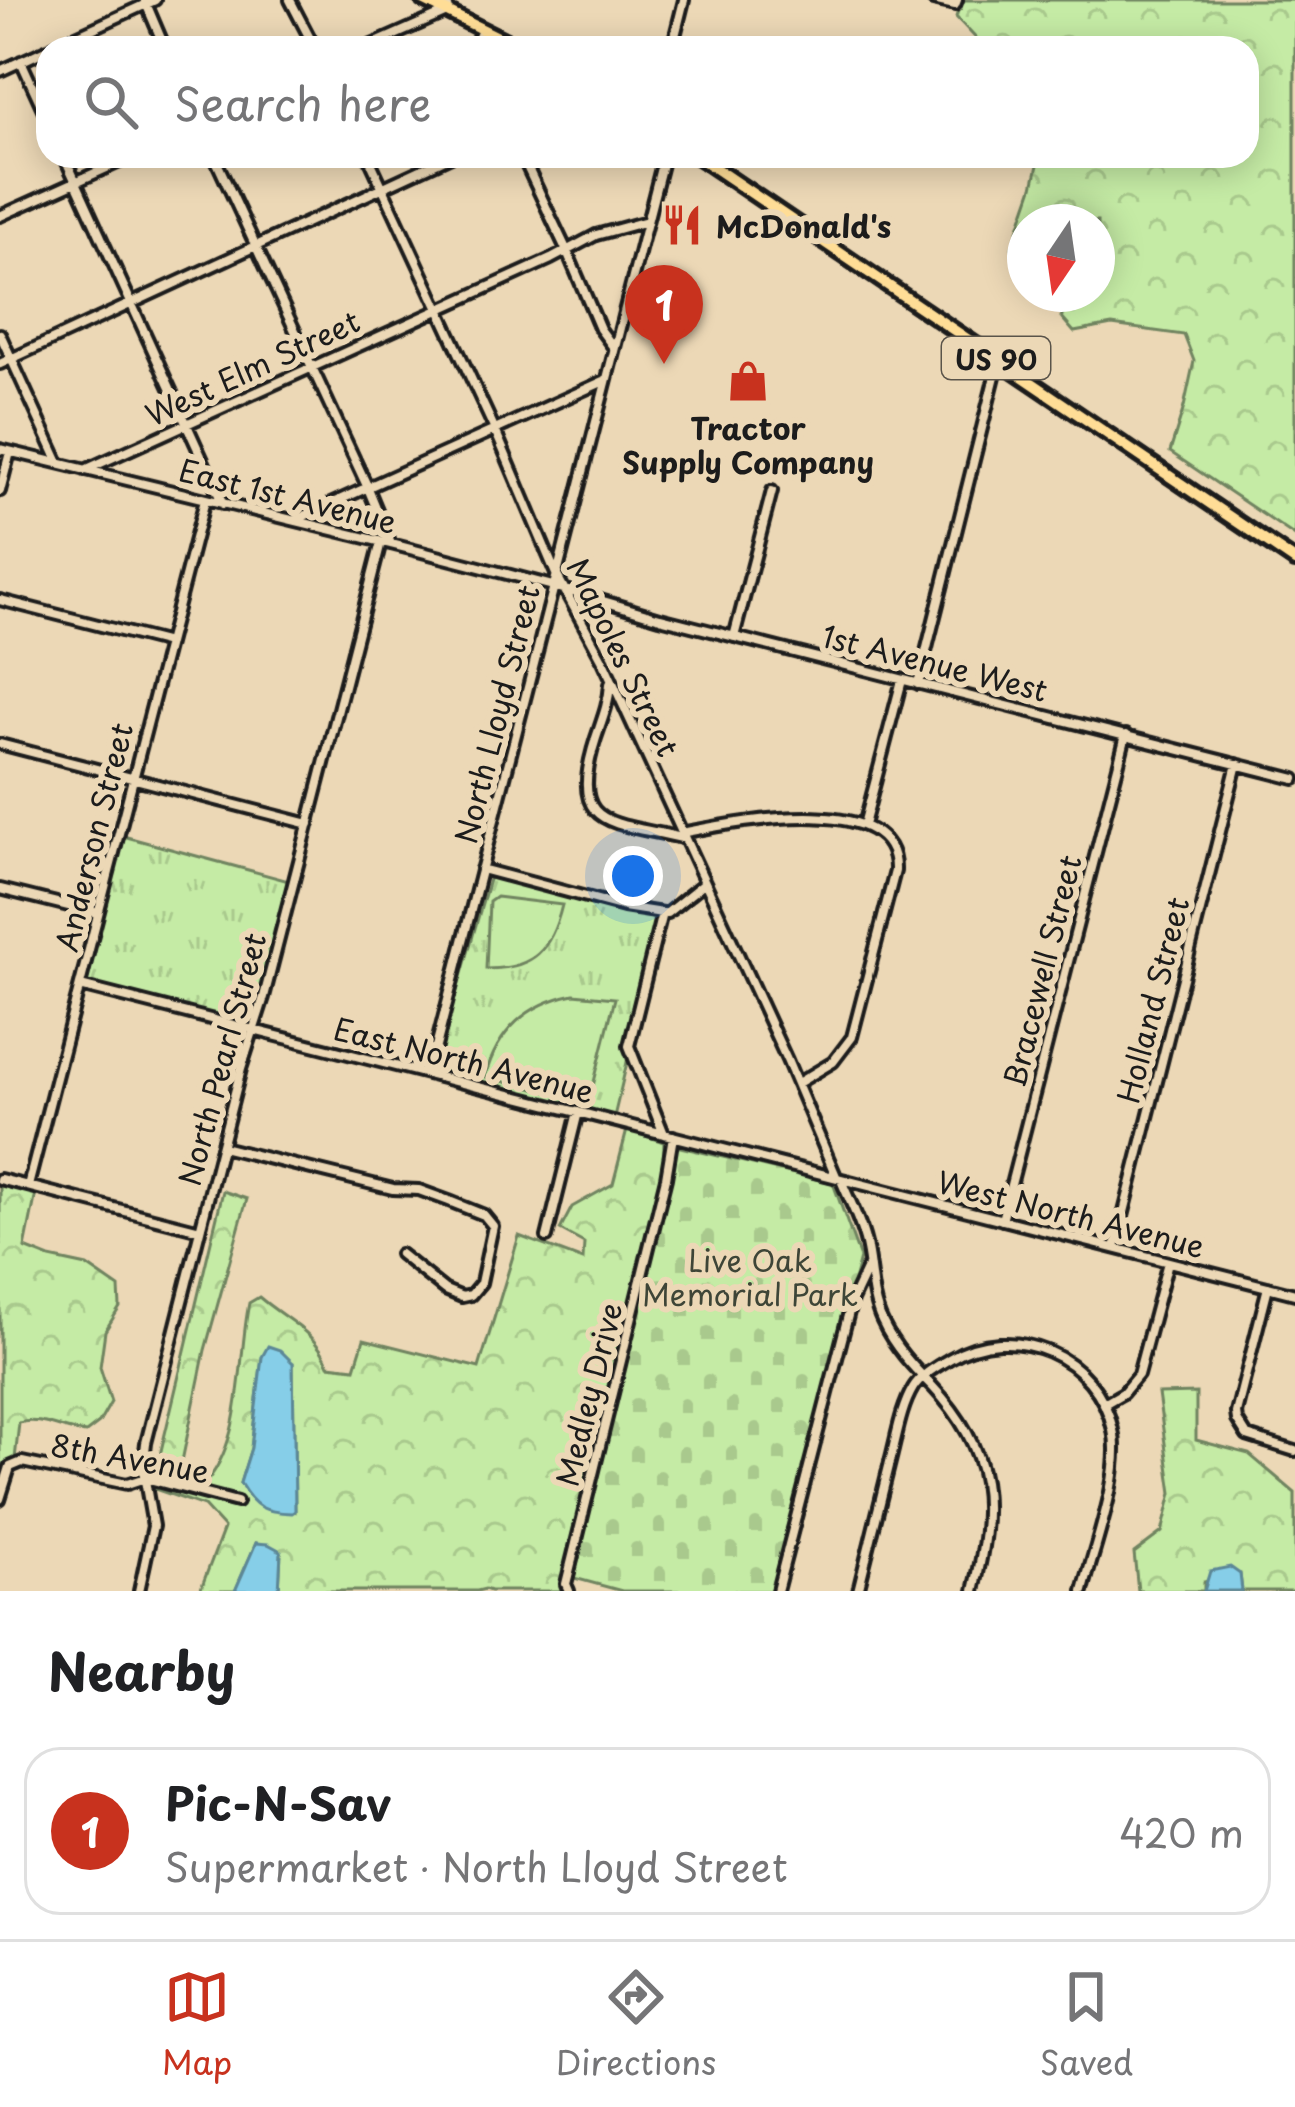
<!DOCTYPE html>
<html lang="en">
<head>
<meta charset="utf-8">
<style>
	body { margin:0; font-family:"Playpen Sans",sans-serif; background:#f6f6f6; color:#202124 }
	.compass { position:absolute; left:1007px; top:204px; width:108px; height:108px; border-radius:50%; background:#fff; box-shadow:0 6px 30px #0003; rotate:193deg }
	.you { position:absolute; left:633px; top:876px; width:42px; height:42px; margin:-30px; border:9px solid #fff; border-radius:50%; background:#1a73e8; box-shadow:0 0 0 18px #1a73e833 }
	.badge { display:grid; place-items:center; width:78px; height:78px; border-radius:50%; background:#c8321e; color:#fff; font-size:39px; font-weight:700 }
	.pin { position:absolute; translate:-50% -99px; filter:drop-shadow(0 3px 6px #0008) }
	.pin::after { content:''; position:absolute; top:63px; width:42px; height:36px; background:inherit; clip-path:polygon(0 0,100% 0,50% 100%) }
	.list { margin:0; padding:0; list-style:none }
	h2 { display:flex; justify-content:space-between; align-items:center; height:156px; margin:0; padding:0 48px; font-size:51px }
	h2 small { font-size:39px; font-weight:400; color:#757577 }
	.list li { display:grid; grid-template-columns:78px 1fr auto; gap:36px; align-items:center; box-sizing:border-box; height:168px; margin:0 24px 24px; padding:0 24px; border:3px solid #e0e0e0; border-radius:36px }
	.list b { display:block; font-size:45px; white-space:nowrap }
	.list p { margin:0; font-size:39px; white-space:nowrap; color:#757577 }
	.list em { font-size:39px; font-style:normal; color:#757577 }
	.icon { flex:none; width:66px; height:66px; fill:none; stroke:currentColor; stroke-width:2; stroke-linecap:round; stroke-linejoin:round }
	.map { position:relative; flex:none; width:1295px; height:1591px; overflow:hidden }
	.search { position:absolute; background:#fff; box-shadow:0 6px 30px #0003; left:36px; right:36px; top:36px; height:132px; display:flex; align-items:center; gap:30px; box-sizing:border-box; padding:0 42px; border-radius:36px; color:#757577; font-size:45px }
	.sheet { height:348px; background:#fff }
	nav { display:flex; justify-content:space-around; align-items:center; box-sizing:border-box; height:168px; border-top:3px solid #e0e0e0; background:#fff; font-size:33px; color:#757577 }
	nav a { display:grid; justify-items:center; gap:6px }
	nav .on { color:#c8321e }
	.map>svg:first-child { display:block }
</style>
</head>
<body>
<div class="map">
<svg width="1295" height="1591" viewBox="0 0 1295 1591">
	<defs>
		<pattern id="forest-crowns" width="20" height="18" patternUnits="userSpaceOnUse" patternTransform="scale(3)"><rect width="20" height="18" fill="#c5eba5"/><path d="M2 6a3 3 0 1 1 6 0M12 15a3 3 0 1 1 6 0" fill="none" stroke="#a9c98d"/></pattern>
		<pattern id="cemetery-stones" width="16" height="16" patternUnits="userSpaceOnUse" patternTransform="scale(3)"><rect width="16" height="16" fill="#c5eba5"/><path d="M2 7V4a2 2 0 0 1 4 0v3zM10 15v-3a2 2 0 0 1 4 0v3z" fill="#a9c98d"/></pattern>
		<pattern id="park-tufts" width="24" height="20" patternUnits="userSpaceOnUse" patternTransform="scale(3)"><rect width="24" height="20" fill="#c5eba5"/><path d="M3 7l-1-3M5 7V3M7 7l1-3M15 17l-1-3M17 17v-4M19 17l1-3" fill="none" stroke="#a9c98d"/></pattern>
	</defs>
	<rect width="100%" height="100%" fill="#ecd8b6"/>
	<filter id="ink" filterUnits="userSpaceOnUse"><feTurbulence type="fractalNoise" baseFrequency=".00833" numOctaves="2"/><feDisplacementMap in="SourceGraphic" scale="24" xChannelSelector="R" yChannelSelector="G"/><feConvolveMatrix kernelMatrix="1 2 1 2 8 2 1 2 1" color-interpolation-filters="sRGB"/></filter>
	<g filter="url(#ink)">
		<path fill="url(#forest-crowns)" stroke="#708460" stroke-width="3" fill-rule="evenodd" d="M961,0H1295V536L1170,452L1184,407L1194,361L1184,335L1112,325L1074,332L1061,317L1078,294H1097V222H1025V271L1022,274L1012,248L1033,187L1040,156H1247V48H985L956,17Z
			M627,1130L664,1142L663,1169L562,1583L563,1591H490L485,1589L477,1591H279L281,1552L256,1543L235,1591H200L224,1528L204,1506L152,1488L153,1485L240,1507L242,1499L201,1488C245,1444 237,1361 249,1303L259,1297C287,1321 314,1330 329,1365L355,1368L364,1339L479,1368L519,1236L583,1260L584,1243L560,1230L572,1207L613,1184ZM262,1358L293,1363L295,1511L240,1483L251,1448Z
			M0,1184L36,1193L25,1248L50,1258L87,1266L119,1288L120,1307L105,1331L100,1367L111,1402L99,1423L86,1433C64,1431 39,1416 19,1423L15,1459L0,1468Z
			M223,1191L247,1199L205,1350L180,1471L186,1484L155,1476Z
			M1196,1393V1440L1249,1454L1295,1493V1591H1242L1240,1574L1204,1582V1591H1138L1134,1553L1162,1532L1172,1493L1158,1394Z"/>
		<path fill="url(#cemetery-stones)" stroke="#708460" stroke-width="3" d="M676,1146L833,1183L860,1258L772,1591H622L574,1578Z"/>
		<path fill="url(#park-tufts)" stroke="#708460" stroke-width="3" d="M123,836L289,881L251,1025L85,982Z
			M490,876L656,919L625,1038L628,1058L614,1117L434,1071Z"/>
		<path fill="#c5eba5" stroke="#708460" stroke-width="3" d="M496,897L562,905C551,950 534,969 486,969L489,902Z
			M574,994L615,998L590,1098L584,1101L485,1077C498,1030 527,1004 574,994Z"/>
		<path fill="#86cee8" stroke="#5c8796" stroke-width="3" d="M268,1346L280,1350L293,1363L295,1511L292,1513C263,1512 255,1508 240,1483L251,1448L262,1357Z
			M256,1543L268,1544L281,1551L279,1591H235Z
			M1230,1567L1240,1574L1242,1591H1204L1210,1571Z"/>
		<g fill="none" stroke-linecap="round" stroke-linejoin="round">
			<g stroke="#1c1c1c" stroke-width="16">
				<path id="minor" d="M290,0L315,48
					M933,0L955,5L957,0
					M145,1L165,48
					M50,48L155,0
					M365,48L449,11L446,0
					M474,48L482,30
					M672,48L684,0
					M21,61L48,120
					M0,71L48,49
					M64,156L223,504
					M214,156L368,488L391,544
					M368,156L495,430L556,574L603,661L787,1060L836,1176
					M522,156L566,249L600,329L614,348
					M0,216L133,156
					M0,334L59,463
					M0,364L451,156
					M0,449L391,544L553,586L660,618L1295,779
					M85,470L551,259L596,235L647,221
					M0,491L10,452
					M295,520L604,381
					M0,600L168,643
					M734,637L772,491
					M610,684C609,703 602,720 596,738C567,829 610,821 682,838
					M918,684L999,360
					M0,744L309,824
					M864,825L902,680
					M681,833C729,824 898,787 895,871L852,1037L833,1062L798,1083
					M481,869L624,907L662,913
					M0,889L97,913
					M662,913L629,1046L664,1134
					M662,913H667L704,883
					M80,986L1295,1294
					M429,1074L664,156
					M222,1147L393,1189L419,1190L449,1201L484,1215L493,1226L481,1283L471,1295L462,1297L445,1290L400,1254
					M0,1179L200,1230
					M841,1180C850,1202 863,1226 867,1249C872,1274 871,1298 882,1321C894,1347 913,1367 932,1386C995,1452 994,1508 974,1591
					M28,1186L205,500
					M1002,1220L1126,735
					M547,1237L578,1112
					M1115,1248L1237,764
					M1268,1287L1236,1413L1237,1420L1247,1436L1295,1451
					M1104,1404L1123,1393L1138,1375L1168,1262
					M0,1499L10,1467L22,1462L127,1484L145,1478L237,1502
					M139,1591L153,1526L143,1469L146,1443L241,1069L264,997L381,542
					M569,1591L566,1584L666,1178L673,1136
					M777,1591L852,1300L868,1266
					M858,1591C869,1547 880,1502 891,1458C897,1435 901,1408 913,1388C921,1375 936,1367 949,1359C1013,1320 1097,1355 1113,1430C1123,1472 1094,1548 1083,1591"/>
			</g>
			<g stroke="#1c1c1c" stroke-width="20">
				<path id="primary" d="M423,0L520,48
					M697,156L1295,561"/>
			</g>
			<use href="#minor" stroke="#ecd8b6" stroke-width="8"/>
			<use href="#primary" stroke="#ffdd96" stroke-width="10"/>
		</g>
	</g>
	<defs>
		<g id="restaurant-bare" transform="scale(3.24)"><path d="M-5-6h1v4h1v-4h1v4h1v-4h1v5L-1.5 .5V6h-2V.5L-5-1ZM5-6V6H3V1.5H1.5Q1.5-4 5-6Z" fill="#c8321e" stroke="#ecd8b6" stroke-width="2.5" paint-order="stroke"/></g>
		<g id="shop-bare" transform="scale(3.24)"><path d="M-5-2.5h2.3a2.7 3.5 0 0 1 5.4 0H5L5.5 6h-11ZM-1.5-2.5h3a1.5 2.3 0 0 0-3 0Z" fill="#c8321e" stroke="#ecd8b6" stroke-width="2.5" paint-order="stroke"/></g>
	</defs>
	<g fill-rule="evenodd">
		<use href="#restaurant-bare" x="682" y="225"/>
		<use href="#shop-bare" x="748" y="381"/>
	</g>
	<g text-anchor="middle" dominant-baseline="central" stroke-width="12" stroke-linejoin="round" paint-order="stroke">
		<rect fill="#ecd8b6" stroke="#5a544a" stroke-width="3" x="942" y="337" width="108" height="42" rx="9"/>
		<g font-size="27" font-weight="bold" fill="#1c1c1c">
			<text x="996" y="358">US 90</text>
		</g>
		<g font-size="30" font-weight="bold" fill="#1c1c1c" stroke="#ecd8b6" text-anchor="start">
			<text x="716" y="225">McDonald's</text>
			<text x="748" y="427" text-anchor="middle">Tractor<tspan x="748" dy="34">Supply Company</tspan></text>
		</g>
		<g font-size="30" fill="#1c1c1c" stroke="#ecd8b6">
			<text transform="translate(252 367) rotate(-25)">West Elm Street</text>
			<text transform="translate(288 495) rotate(14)">East 1st Avenue</text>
			<text transform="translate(624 657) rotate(64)">Mapoles Street</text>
			<text transform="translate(935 662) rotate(14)">1st Avenue West</text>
			<text transform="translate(496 714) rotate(-76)">North Lloyd Street</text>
			<text transform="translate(93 837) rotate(-76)">Anderson Street</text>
			<text transform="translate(1041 971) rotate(-76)">Bracewell Street</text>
			<text transform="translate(1152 1000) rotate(-76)">Holland Street</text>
			<text transform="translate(221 1059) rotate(-75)">North Pearl Street</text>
			<text transform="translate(464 1059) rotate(14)">East North Avenue</text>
			<text transform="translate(1071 1213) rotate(14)">West North Avenue</text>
			<text transform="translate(588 1394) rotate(-76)">Medley Drive</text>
			<text transform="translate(130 1457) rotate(10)">8th Avenue</text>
		</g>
		<g font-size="30" fill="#3e4537" stroke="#ecd8b6">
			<text x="750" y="1259">Live Oak<tspan x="750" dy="34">Memorial Park</tspan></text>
		</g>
	</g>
</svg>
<svg class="compass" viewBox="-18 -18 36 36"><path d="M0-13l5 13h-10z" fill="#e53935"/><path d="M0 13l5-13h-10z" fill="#757577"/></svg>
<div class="you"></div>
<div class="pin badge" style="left:664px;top:364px">1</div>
<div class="search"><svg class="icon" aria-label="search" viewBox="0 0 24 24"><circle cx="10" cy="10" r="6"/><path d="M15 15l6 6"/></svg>Search here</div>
</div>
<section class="sheet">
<h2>Nearby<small></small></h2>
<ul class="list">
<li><span class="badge">1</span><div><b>Pic-N-Sav</b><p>Supermarket · North Lloyd Street</p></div><em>420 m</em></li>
</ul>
</section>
<nav>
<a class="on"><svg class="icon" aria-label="map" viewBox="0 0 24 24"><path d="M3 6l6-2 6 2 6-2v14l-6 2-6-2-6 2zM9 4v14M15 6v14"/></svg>Map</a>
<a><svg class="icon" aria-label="directions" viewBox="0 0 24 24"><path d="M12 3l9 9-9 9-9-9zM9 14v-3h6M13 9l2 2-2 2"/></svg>Directions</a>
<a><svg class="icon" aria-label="saved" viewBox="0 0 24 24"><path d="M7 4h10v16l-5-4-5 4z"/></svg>Saved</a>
</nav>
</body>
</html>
